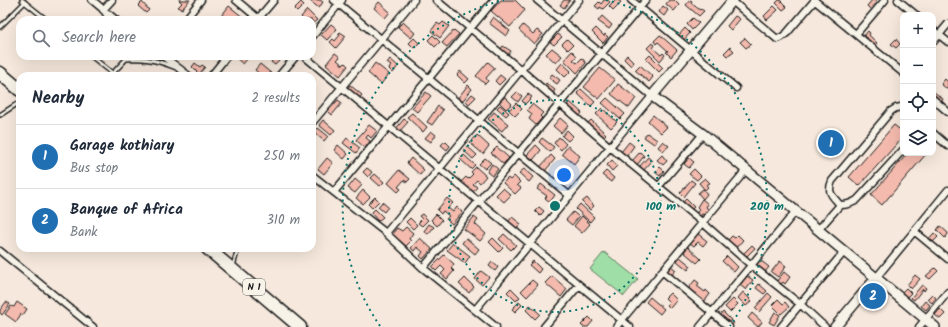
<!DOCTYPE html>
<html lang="en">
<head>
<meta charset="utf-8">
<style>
	body { margin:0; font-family:Kalam,sans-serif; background:#f2f2f3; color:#1f2937 }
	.controls { position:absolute; right:12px; top:12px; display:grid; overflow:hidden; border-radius:8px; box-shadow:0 4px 16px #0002 }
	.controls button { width:36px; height:36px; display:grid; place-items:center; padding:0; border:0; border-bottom:1px solid #e0e1e3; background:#fff; color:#1f2937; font:20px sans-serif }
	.you { position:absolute; left:564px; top:175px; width:14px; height:14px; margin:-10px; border:3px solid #fff; border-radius:50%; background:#1a73e8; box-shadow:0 0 0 6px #1a73e833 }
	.badge { display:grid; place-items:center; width:26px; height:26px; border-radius:50%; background:#1f6fb2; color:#fff; font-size:13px; font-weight:700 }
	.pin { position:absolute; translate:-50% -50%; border:2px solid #fff; box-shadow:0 1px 4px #0006 }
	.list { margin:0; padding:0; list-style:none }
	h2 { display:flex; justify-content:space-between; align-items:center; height:52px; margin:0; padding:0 16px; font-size:17px }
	h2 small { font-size:13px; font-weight:400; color:#747a83 }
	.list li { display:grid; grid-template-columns:26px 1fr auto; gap:12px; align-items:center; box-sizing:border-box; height:64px; padding:0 16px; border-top:1px solid #e0e1e3 }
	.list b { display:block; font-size:15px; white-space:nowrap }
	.list p { margin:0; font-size:13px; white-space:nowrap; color:#747a83 }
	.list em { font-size:13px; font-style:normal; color:#747a83 }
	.icon { flex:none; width:22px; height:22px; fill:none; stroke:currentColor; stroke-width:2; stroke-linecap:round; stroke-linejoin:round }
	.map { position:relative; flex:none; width:948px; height:327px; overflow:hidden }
	.search { position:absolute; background:#fff; box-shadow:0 4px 16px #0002; left:16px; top:16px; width:300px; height:44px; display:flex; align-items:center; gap:10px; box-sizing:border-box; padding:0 14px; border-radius:12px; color:#747a83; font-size:15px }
	.panel { position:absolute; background:#fff; box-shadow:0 4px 16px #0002; left:16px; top:72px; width:300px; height:180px; border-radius:12px }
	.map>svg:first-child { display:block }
</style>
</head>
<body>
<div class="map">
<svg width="948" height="327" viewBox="0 0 948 327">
	<rect width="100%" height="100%" fill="#f6e8dc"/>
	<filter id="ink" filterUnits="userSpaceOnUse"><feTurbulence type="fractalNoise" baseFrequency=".025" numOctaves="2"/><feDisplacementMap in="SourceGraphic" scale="8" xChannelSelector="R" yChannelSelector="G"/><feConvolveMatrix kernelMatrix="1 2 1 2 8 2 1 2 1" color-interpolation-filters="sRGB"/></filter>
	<g filter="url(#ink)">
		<path fill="#9fdea6" stroke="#5e7d61" d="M604,252L638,279L624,296L590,269Z"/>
		<path fill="#f4baad" stroke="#1c1c1c" d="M179,0H190L182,9L178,7L182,3Z
			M312,0H320L323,2L319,8L310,1Z
			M501,0H515L525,10L510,27L491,11Z
			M564,0H570L564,8L560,5Z
			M604,0H608L610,2L603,9L600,7L599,9L595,6L599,2L601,4Z
			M615,0H618L621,2L613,10L609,6Z
			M669,0H674L679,5L674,11L666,4Z
			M690,0L692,1L691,3L700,10L701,9L704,11L699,16L686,5Z
			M779,0H780L787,7L783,10L776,3Z
			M872,0H875L877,1L870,9L867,6Z
			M142,2L149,10L146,13L138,6Z
			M301,2L304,5L297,12L294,9Z
			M379,2L390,12L385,18L374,8Z
			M229,6L244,18L243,20H218Z
			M663,6L668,10L664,16L659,12Z
			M774,6L778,10L767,20L764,16Z
			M307,10L317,20L312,24V20H304L301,17Z
			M602,16L612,25L609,29L598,21Z
			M735,16L740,19L731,30L727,26Z
			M493,17L510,31L506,36L489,23Z
			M693,18L699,23L692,30L687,24Z
			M403,22L415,33L411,38L398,27Z
			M443,22L449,26L440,38L431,31L437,23L440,25Z
			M331,24L337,29L327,40L321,35Z
			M523,25L533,34L537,30L543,34L534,44L519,30Z
			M596,28L604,36L605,34L608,37L603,43L592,32Z
			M685,28L690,33L683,41L678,36Z
			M454,30L459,34L447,47L442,43Z
			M868,31L870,33L869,35L877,43L873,47L863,37Z
			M340,32L346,36L336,48L330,42L333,39L335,41L340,35L338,34Z
			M558,34L562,37L554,45L550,42Z
			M433,35L440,42L435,47L428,40Z
			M660,35L677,50L671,57L666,52L668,51L658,42L656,44L654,41Z
			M414,38L419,43L414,48L409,43Z
			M745,38L751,44L746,48L740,42Z
			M567,39L573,45L568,50L562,44Z
			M896,39L900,44L896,48L891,44Z
			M652,43L655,45L653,48L661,55L663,53L665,55L660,61L647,48Z
			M503,46L511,51L506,57L499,52Z
			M730,47L734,51L727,56L724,53Z
			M552,48L562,56L556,63L546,54Z
			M572,51L577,56L573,60L577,63L582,58L586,63L577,73L564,60Z
			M335,53L340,57L337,60L343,65L345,63L348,66L340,76L326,64Z
			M627,55L634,62L631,66L624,59Z
			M650,55L663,68L659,72L646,59Z
			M237,56H245L248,58L243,64L236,58Z
			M275,56H277L281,59L275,65L271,62Z
			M390,59L398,66L393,73L389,69L391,66L387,63Z
			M488,62L495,68L486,78L488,81L485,84L476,76Z
			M195,63L200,67L202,65L205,67L199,74L192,67Z
			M375,63L389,74L381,84L368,73Z
			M562,63L571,71L565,77L557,69Z
			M260,64L272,74L270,76H262L255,70Z
			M640,65L653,77L649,82L635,70Z
			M600,68L615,80L599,99L584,87Z
			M460,71L469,79L465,83L457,75Z
			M552,74L560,80L557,84L549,78Z
			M500,75L505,79L499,85L495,81Z
			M945,79L948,82V90L941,84Z
			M546,83L555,90L552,95L543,88Z
			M618,84L636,98L629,108L611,94Z
			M350,85L362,95L358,100L346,90Z
			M468,85L472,89L461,103L457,99Z
			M581,89L595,102L591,106L577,93Z
			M426,92L431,96L417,112L412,108Z
			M517,92L522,96L518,102L512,97Z
			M934,92L943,99L940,104L933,99V93Z
			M472,94L476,97L469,104L466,101Z
			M528,94L532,97L525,104L522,101Z
			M505,97L512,104L506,109L499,102Z
			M607,98L625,114L620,119L602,103Z
			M338,100L342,103L332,115L328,111Z
			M570,102L582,113L578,118L565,107Z
			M516,103L522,109L515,116L509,110Z
			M532,104L543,113L540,116L542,118L536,125L529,119L532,114L527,110Z
			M500,105L509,113L506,116L497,108Z
			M438,106L443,110L432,125L427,122Z
			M602,108L617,122L611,128L596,114Z
			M494,112L508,124L502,131L488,119Z
			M412,113L427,127L423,132L407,117Z
			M653,115L667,127L661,133L648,121Z
			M560,118L568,125L561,133L553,126Z
			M404,119L408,122L398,133L395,130Z
			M323,120L335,130L331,135L319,125Z
			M591,120L606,134L601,139L586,125Z
			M369,125L377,131L371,138L368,135L366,138L370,141L365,148L356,140Z
			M894,125L903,132V137L859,186L849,177Z
			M318,128L328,136L324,141L315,133Z
			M567,130L573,136L568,141L562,136Z
			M431,131L436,135L431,142L425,138Z
			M647,133L657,140L654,144L644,137Z
			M477,135L489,146L483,154L470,143Z
			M559,137L566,144L561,150L554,143Z
			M347,138L360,148L356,153L343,143Z
			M542,138L554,147L550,152L539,142Z
			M445,141L450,146L447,150L441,145Z
			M663,141L669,146L663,151L658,147Z
			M629,142L634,146L626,157L621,152Z
			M338,145L348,154L344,159L334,150Z
			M536,145L541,150L533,160L527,155Z
			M467,146L477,155L473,159L463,150Z
			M568,146L580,156L574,164L562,154Z
			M497,147L509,158L503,164L491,153Z
			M640,152L644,156L637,165L632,161Z
			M908,153H927L882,205L871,195Z
			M464,155L475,165L471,169L460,159Z
			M551,155L555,159L545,171L540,167Z
			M662,155L667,161L663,165L657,160Z
			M648,157L652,161L644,170L640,166Z
			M327,158L333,163L324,174L318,169Z
			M411,158L424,170L420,175L407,163Z
			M485,158L491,163L485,169L479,164Z
			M689,158L694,162L689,168L684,164Z
			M612,160L617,166L612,171L607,165Z
			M492,164L498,169L492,176L487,172Z
			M476,167L486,176L480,183L477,180L473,184L477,187L473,192L461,182L466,177L468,179L473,174L471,172Z
			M660,167L664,171L660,176L655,172Z
			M367,168L372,172L368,177L363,172Z
			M524,169L533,177L529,182L519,173Z
			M694,169L701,176L697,180L689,174Z
			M399,170L410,179L407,182L404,180L398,187L401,189L398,192L388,183Z
			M606,171L614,178L611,182L602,175Z
			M375,174L384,182L380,186L371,178Z
			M514,176L520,182L517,185L521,188L515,194L503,183L508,178L510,180Z
			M705,178L710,183L706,185L708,187L705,190L699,183Z
			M355,179L362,185L355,193L348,188Z
			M691,180L695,183L684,197L680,193Z
			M541,184L555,195L550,202L545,198L547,196L537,189Z
			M503,188L511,195L504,202L496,195Z
			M703,189L707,194L703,199L698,193Z
			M363,190L370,197L363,204L356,198Z
			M375,197L379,201L372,208L368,204Z
			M447,198L453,203L448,208L453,212L457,207L462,212L452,224L446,219L449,216L443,211L441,214L437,210Z
			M587,198L594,206L590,210L582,202Z
			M686,199L694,207L690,211L682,203Z
			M702,199L708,204L706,207L709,210L705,215L702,214L700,217L696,214L699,209L697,207Z
			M382,202L388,207L384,212L378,207Z
			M580,204L594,217L590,222L576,209Z
			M539,207L544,211L540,216L535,211Z
			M375,209L383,217L378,221L371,213Z
			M573,212L579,217L572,225L566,220Z
			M422,214L428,220L422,226L418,223L422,219L419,216Z
			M436,214L442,220L437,226L431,220Z
			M582,216L590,224L582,233L574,226Z
			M474,217L478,220L475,224L486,234L480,241L464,229Z
			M512,217L521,224L516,230L508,222Z
			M410,218L417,225L413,229L406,222Z
			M429,224L434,227L428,234L424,231Z
			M940,226L948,233V234L945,238L937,230Z
			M406,227L413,233L409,239L411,241L406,246L392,234L397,228L402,231Z
			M697,233L707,241L703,246L698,242L694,246L690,243Z
			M934,233L938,237L931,244L927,241Z
			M504,234L516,245L511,250L499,239Z
			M738,235L743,240L735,249L727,241L732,236L735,238Z
			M420,238L432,249L423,259L420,256L423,252L417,247L414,251L411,248Z
			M466,238L479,249L475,254L462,243Z
			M493,238L503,248L499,252L489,242Z
			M453,243L470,256L465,263L447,250Z
			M752,245L755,248L746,257L743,254Z
			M688,247L701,259L697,263L684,252Z
			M444,255L454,264L451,268L454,271L447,279L441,274L445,270L441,266L436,271L432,267Z
			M727,256L738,267L734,272L722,261Z
			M680,257L691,266L688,270L677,261Z
			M760,260L769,267L765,272L756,266Z
			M533,261L541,269L538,273L529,265Z
			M780,261L786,266L778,277L771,272Z
			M492,262L498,267L495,271L489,266Z
			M671,266L676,270L671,276L666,272Z
			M935,268L938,271L930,279L926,276Z
			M481,271L489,277L482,285L475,279Z
			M784,272L790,277L785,284L783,282L780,285L776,282Z
			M915,275L920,279L911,289L907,285Z
			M552,276L567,289L561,297L545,283Z
			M747,276L753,280L746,290L740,285Z
			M465,278L474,287L469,293L459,284Z
			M532,280L538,285L527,297L521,291Z
			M695,280L699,283L697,286L705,292L706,290L710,294L704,302L688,289Z
			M759,284L767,291L764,294L756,288Z
			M922,285L926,288L924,291L923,289L914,300L911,298Z
			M511,288L520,297L516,301L507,292Z
			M906,288L911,293L907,297L902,292Z
			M743,292L752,301L746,306L738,298Z
			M670,293L677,300L670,308L667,305L669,302L665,298Z
			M768,293L772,297L759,312L755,308Z
			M932,294L936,298L932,303L927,299Z
			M650,297L664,309L660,314L646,302Z
			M733,299L738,304L730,312L725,307Z
			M778,299L783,304L785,302L789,307L781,314L772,305Z
			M925,301L930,305L926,310L921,306Z
			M6,302L10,304L2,315L0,313V310Z
			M17,302L27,309L23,315L21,314L16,322L5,314L11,306L14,307Z
			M519,302L522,305L515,312L512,309Z
			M530,305L540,314L535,319L526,310Z
			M940,309L945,314L940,319L935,315Z
			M723,312L734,323L730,327L719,317Z
			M775,312L780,315L774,325L769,322Z
			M752,313L762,322L758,327L748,318Z
			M589,317L593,321L588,327H583L581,325Z"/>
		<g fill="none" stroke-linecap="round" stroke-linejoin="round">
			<g stroke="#1c1c1c" stroke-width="6">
				<path id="lane" d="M22,0L47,20
					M104,13L108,20
					M0,27L25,2
					M91,56L116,76
					M113,73L126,59C145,58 156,60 174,67
					M0,115L20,102
					M233,266L237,252L236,248"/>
			</g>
			<g stroke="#1c1c1c" stroke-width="9">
				<path id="street" d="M92,0L116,20
					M236,0L260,20
					M334,0L570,196
					M436,0L521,70L610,147L703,223L751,265L800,304L825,327
					M631,0L736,88
					M731,0L777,39L782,37L787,33L815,0
					M814,0L903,73
					M898,0L916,15
					M103,10L112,0
					M185,20L201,0
					M257,20L274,0
					M933,30L948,42
					M856,34L885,0
					M312,37L342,0
					M933,42L948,24
					M163,56L189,76
					M304,56L630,327
					M211,76L227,56
					M279,76L296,56
					M933,99L948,112
					M312,123L414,0
					M933,133L948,146
					M312,175L386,233L423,268L496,327
					M658,187L703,134
					M334,192L494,0
					M840,205C832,195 827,193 832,181L891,111L896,108L901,107L903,109
					M818,230L840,205C847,205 851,204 857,200L903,150
					M914,231L948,259
					M386,233L579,0
					M0,251L93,327
					M423,268L646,0
					M662,271L729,327
					M876,278L948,190
					M475,310L652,96L537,0
					M544,327L579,285
					M616,327L746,170
					M700,327L796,211
					M781,327L844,252
					M919,327L948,292"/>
			</g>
			<g stroke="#1c1c1c" stroke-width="12">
				<path id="secondary" d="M733,0L652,96L703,134L935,327
					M835,327L876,278"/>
			</g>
			<g stroke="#1c1c1c" stroke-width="15">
				<path id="highway" d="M0,73L20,90
					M207,248L300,327"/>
			</g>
			<use href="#lane" stroke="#f7f3e8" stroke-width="3"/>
			<use href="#street" stroke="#f7f3e8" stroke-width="6"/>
			<use href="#secondary" stroke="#f7f3e8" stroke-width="9"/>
			<use href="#highway" stroke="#f7f3e8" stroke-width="12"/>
		</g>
	</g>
	<g fill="none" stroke="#0f766e" stroke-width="2" stroke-dasharray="2 4">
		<circle cx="555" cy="206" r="106"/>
		<path d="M380 326A212 212 0 0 1 504 0M606 0A212 212 0 0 1 730 326"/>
	</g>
	<g text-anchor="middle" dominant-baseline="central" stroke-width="3" stroke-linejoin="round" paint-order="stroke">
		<rect fill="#f7f3e8" stroke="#5e5c59" stroke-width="1" x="243" y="279" width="22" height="16" rx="3"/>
		<g font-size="10" font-weight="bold" fill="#1c1c1c">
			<text x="254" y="287">N 1</text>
		</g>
	</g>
	<circle cx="555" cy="206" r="6" fill="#0f766e" stroke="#f7f3e8" stroke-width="2"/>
	<g font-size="12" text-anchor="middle" font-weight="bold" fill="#0f766e" stroke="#f7f3e8" stroke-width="3" stroke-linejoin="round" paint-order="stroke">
		<text x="661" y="210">100 m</text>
		<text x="767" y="210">200 m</text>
	</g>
</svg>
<div class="controls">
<button>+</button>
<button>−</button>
<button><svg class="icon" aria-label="locate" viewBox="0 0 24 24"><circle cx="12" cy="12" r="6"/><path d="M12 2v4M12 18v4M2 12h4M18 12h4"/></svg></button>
<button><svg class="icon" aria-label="layers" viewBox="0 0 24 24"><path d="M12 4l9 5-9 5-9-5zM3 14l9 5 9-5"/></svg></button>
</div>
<div class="you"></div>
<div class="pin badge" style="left:831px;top:143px">1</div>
<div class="pin badge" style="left:873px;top:296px">2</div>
<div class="search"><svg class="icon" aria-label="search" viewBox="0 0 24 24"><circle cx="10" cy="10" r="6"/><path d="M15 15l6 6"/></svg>Search here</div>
<section class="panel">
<h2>Nearby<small>2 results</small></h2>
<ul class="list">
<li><span class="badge">1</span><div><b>Garage kothiary</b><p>Bus stop</p></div><em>250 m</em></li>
<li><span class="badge">2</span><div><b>Banque of Africa</b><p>Bank</p></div><em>310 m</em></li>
</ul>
</section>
</div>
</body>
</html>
